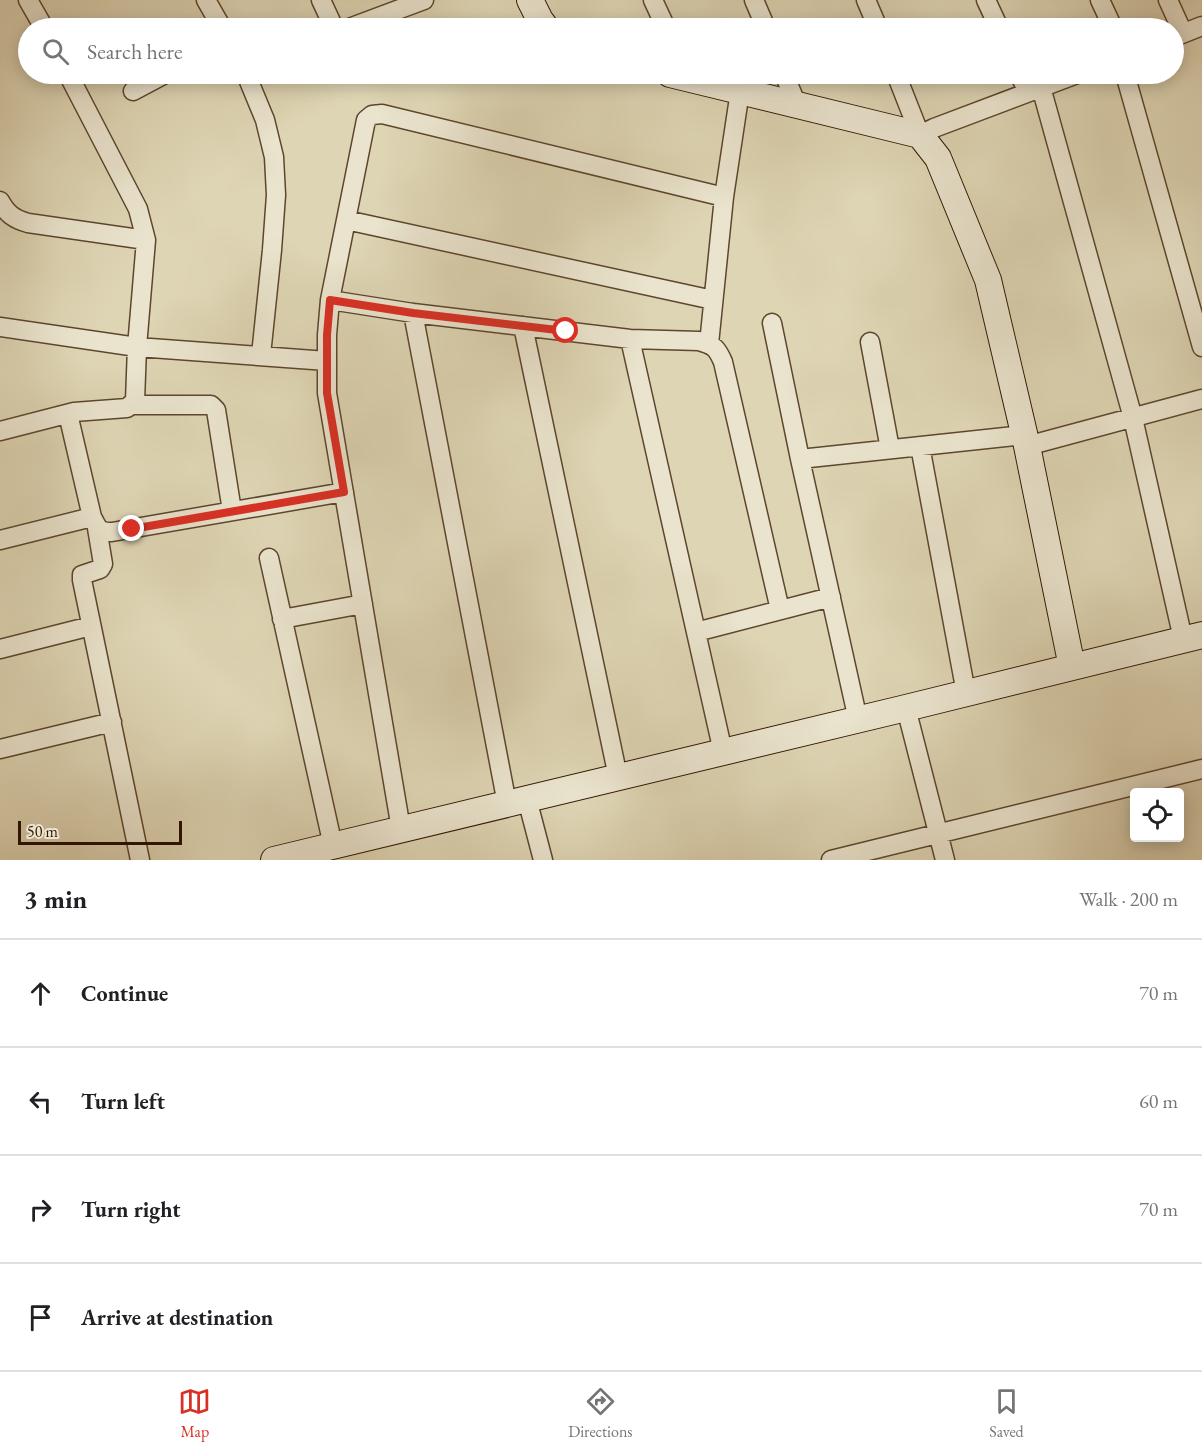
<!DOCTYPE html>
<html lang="en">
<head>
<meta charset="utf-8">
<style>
	body { margin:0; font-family:"EB Garamond",serif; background:#f2f2f2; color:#202124 }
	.controls { position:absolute; right:18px; bottom:18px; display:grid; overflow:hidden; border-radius:6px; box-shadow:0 3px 15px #0003 }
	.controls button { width:54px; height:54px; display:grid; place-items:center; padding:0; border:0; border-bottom:2px solid #e0e0e0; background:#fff; color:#202124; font:30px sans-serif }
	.scale { position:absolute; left:18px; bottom:15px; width:164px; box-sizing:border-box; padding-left:6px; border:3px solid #321600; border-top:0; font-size:16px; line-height:21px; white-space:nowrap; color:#321600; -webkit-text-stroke:4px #eae4ce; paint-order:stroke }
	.stop { position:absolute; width:18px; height:18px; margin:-14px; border:4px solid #d93025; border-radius:50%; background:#fff }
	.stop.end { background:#d93025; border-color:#fff; box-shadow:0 2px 6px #0008 }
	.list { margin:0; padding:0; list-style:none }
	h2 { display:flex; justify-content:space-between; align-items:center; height:78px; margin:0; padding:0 24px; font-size:26px }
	h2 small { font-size:20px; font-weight:400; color:#757577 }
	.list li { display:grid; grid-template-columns:39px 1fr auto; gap:18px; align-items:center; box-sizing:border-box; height:108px; padding:0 24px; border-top:2px solid #e0e0e0 }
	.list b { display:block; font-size:22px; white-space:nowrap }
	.list em { font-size:20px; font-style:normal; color:#757577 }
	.icon { flex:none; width:33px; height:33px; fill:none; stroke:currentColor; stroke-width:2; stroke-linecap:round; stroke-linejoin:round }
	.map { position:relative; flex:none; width:1202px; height:860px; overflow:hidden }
	.search { position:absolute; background:#fff; box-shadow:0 3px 15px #0003; left:18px; right:18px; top:18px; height:66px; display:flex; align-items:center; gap:15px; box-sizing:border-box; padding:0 21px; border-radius:33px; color:#757577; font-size:22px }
	.sheet { height:510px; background:#fff }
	nav { display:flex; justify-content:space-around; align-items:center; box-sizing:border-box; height:84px; border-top:2px solid #e0e0e0; background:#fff; font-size:16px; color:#757577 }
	nav a { display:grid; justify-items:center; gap:3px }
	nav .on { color:#d93025 }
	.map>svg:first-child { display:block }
</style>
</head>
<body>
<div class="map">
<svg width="1202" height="860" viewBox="0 0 1202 860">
	<rect width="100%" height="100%" fill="#ded5b4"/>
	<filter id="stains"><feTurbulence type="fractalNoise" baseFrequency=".00333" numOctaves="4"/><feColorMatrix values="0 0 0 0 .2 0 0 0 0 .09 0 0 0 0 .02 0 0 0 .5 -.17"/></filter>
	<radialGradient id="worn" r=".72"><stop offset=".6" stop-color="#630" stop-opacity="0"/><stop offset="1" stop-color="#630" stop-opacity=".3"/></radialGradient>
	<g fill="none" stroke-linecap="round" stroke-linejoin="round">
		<g stroke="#5d462d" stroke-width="21">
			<path id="street" d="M28,0L44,28
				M206,0L222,28
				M321,0L334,28
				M653,0L666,28
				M754,0L766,28
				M866,0L878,28
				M986,0L999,28
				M1100,0L1113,28
				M1168,0L1183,33
				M349,28L424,0
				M1174,37L1202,26
				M246,74L265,120L274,157L276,195L272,250L261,355
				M784,74L797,105
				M896,74L920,135L934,128L1077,74
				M1019,74L1028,92
				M1125,74L1202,347
				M1041,87L1133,418L1183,639
				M133,91L165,74
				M0,201C7,214 14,219 28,223L146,240
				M346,220L713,300
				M330,300L413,313L630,339L699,341C714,345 717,348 723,362L780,610
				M413,313L507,804
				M772,323L800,459L858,720
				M523,326L618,777
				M0,327L137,347L327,361
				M630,339L723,752
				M870,342L890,449
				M709,344L724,197L740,91
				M132,405H211L216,410L232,511
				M68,414L92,517C98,528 98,532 112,532L344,492
				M0,431L74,412L127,408L135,401L137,347L146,240L138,209L68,74
				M920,446L966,693
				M1027,446L1202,399
				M800,459L1024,435
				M97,528L103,564L100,569L82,575V580L140,860
				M0,540L92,517
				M269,558L333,846
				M282,619L363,604
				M696,632L831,597
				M0,649L91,626
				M906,708L945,860
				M0,749L112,722
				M527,799L543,860
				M401,829L327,393V335L330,300L366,120L372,115L382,114L724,197
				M831,860L1202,769"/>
		</g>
		<g stroke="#321600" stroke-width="28">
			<path id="secondary" d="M530,0L540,20L546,28
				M670,74L920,135L938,158L988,280L1027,446L1072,667
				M274,860L906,708L1202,635"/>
		</g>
		<use href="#street" stroke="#eae4ce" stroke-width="18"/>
		<use href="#secondary" stroke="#eae4ce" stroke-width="26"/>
	</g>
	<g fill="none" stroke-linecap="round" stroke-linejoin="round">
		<path stroke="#d93025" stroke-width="8" d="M132,529L344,492L327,393V335L330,300L413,313L566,331"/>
	</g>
	<rect width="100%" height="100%" filter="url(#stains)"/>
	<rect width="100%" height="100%" fill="url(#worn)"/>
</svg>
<div class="controls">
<button><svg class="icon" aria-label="locate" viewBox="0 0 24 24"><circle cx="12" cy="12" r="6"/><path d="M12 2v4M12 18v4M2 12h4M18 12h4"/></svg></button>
</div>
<div class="scale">50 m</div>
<div class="stop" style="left:566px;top:331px"></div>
<div class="stop end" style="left:132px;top:529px"></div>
<div class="search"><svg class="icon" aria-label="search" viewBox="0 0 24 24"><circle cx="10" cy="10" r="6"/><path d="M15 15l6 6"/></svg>Search here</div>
</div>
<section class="sheet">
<h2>3 min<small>Walk · 200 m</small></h2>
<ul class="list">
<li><svg class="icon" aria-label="ahead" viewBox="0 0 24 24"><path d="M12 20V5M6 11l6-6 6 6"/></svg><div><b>Continue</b></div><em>70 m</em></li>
<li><svg class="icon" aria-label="left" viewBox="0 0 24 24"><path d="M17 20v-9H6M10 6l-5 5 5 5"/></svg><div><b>Turn left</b></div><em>60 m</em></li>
<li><svg class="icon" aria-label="right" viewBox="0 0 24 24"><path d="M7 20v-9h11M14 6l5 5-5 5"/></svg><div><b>Turn right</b></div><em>70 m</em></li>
<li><svg class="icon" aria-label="arrive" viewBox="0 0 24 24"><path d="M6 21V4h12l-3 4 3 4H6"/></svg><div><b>Arrive at destination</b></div></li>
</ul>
</section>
<nav>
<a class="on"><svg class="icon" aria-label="map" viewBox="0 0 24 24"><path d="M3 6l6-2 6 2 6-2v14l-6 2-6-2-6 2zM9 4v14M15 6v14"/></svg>Map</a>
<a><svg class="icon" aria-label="directions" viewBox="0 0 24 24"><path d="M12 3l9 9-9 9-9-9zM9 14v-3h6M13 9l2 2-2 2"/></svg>Directions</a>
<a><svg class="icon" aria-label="saved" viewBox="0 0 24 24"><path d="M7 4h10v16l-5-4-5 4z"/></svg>Saved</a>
</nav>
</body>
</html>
